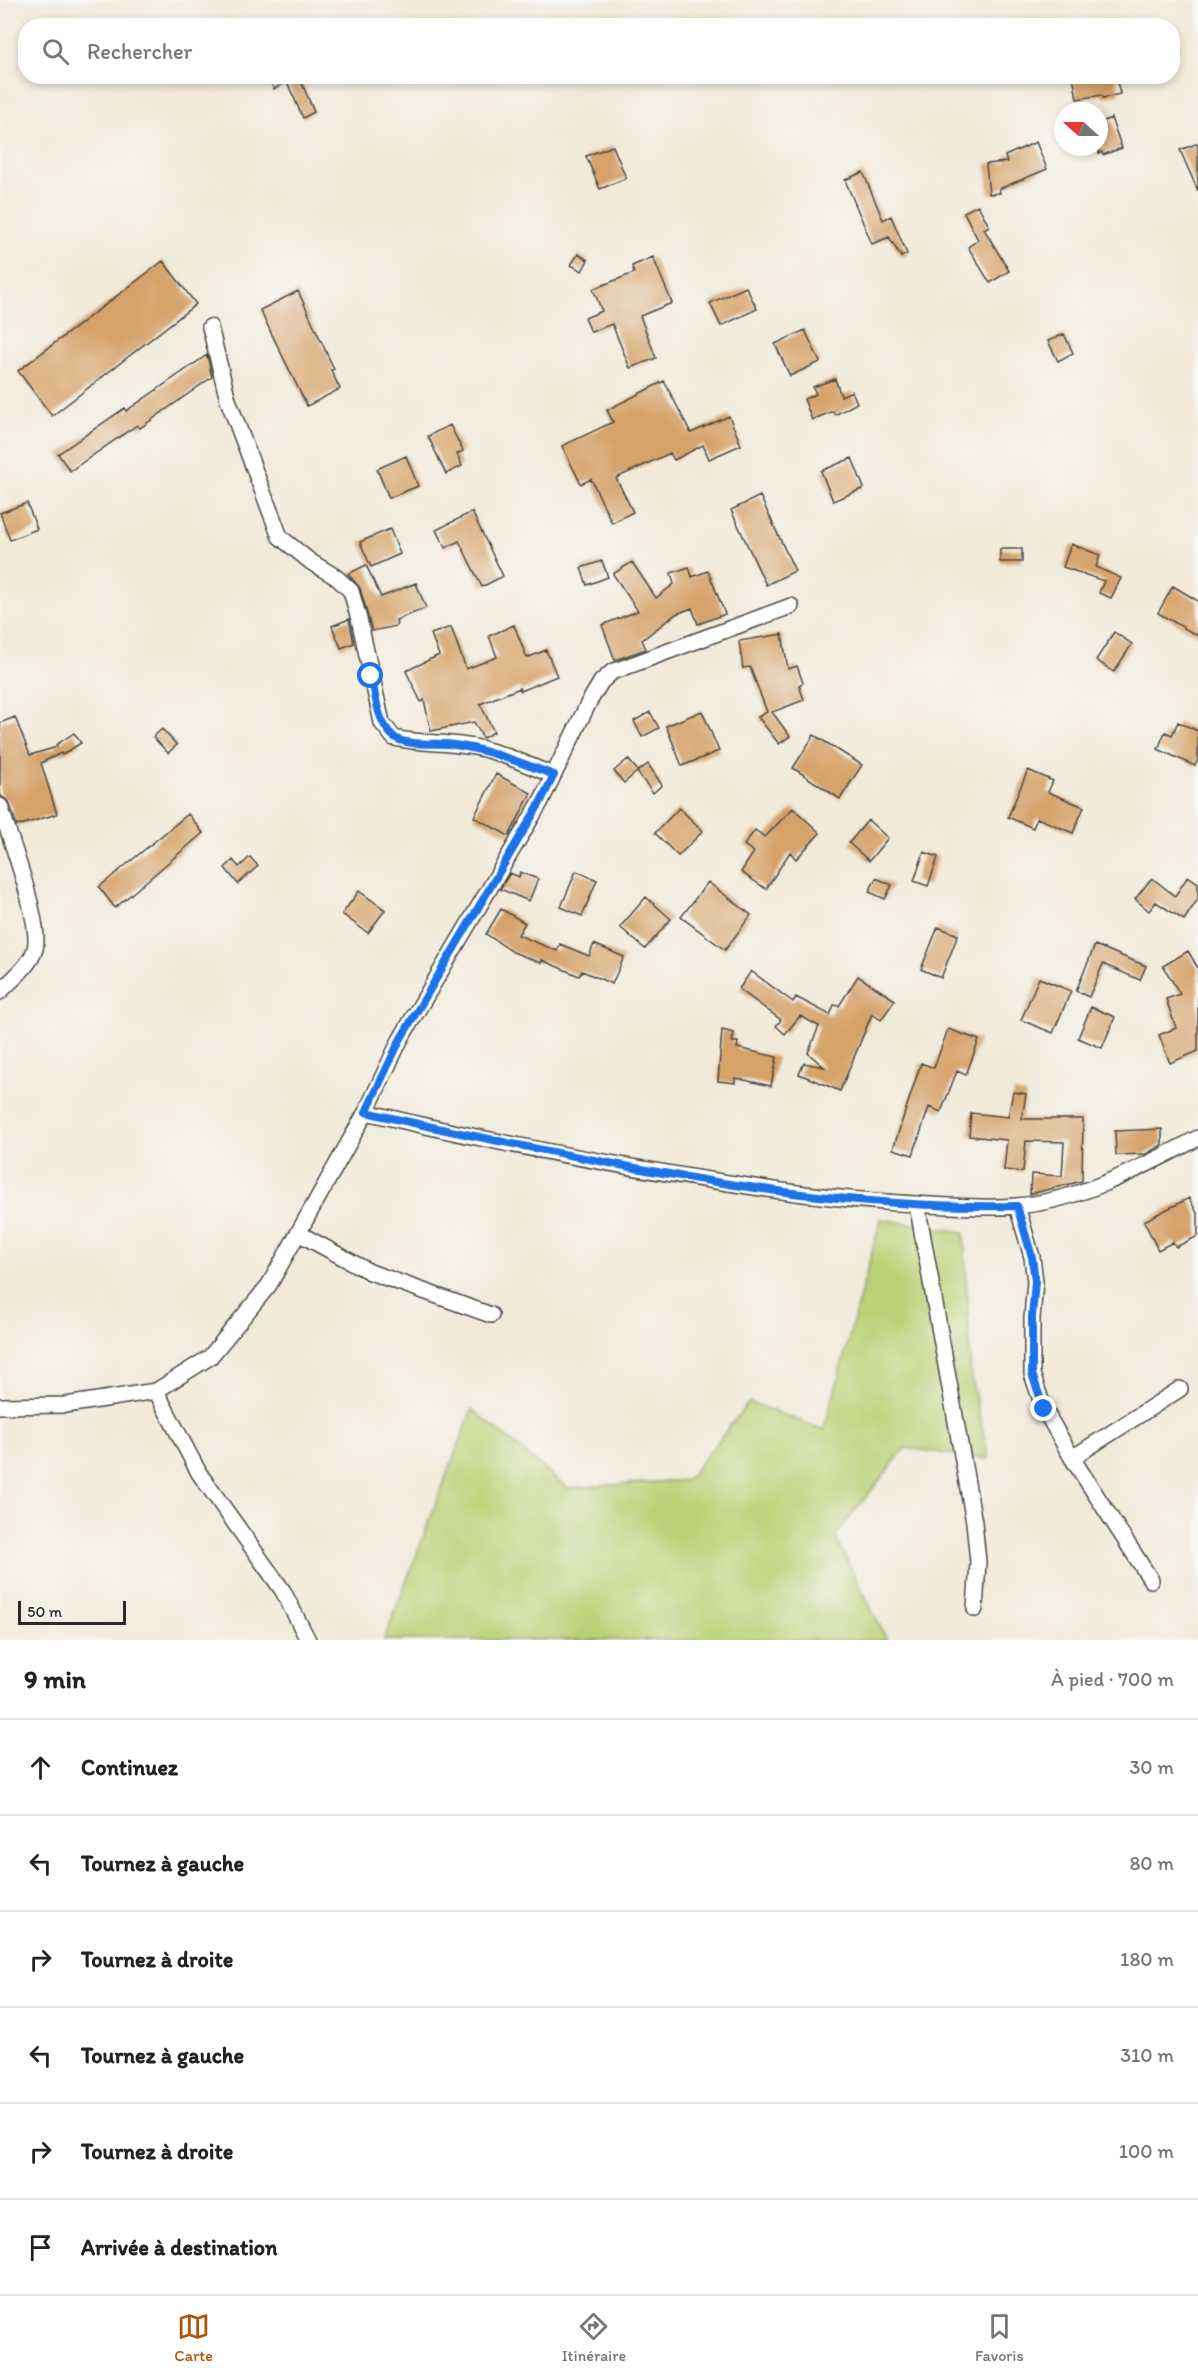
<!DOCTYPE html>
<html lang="fr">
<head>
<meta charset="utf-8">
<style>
	body { margin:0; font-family:Itim,sans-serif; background:#f6f6f6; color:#222 }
	.compass { position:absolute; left:1054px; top:102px; width:54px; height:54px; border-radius:50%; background:#fff; box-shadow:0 3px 9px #0003; rotate:291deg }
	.scale { position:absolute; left:18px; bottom:15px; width:108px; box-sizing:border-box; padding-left:6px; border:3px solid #2b2b2b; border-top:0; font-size:16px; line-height:21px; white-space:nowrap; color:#2b2b2b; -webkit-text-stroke:4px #f6f6f2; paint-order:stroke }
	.stop { position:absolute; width:18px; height:18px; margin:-14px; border:4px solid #1a73e8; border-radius:50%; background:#fff }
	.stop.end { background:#1a73e8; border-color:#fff; box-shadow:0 2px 6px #0008 }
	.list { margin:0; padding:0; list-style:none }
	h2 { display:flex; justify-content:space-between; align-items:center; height:78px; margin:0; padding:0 24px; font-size:26px }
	h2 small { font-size:20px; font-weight:400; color:#767676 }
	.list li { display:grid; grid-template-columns:39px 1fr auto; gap:18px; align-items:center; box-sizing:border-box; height:96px; padding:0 24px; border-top:2px solid #e0e0e0 }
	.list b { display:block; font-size:22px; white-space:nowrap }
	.list em { font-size:20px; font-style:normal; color:#767676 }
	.icon { flex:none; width:33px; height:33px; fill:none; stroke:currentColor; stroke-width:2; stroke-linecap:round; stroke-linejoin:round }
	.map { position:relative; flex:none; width:1198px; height:1640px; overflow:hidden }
	.search { position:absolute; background:#fff; box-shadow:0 3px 9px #0003; left:18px; right:18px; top:18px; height:66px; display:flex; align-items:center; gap:15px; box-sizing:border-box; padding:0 21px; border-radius:24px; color:#767676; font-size:22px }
	.sheet { height:654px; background:#fff }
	nav { display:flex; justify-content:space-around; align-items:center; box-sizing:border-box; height:84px; border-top:2px solid #e0e0e0; background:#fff; font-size:16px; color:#767676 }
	nav a { display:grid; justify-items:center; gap:3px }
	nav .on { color:#b45309 }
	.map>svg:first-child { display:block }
</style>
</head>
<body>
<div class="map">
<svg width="1198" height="1640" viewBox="0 0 1198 1640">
	<rect width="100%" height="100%" fill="#f6f6f2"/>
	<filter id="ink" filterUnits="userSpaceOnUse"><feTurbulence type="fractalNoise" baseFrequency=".0167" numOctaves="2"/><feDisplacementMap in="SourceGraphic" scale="12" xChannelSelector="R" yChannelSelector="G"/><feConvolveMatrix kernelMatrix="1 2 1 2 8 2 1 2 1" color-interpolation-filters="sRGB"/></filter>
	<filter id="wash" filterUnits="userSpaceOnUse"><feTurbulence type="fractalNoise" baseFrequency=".008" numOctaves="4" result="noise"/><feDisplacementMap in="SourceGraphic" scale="24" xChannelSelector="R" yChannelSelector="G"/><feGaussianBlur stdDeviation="1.35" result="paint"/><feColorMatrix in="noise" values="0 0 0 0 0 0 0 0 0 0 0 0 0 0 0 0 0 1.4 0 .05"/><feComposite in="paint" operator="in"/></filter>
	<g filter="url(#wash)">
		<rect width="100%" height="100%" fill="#f1ead8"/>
		<path fill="#bcd175" stroke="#747e50" stroke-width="1.5" d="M881,1219L964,1232L971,1377L989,1459L905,1448L835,1536L887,1640H384L472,1409L567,1488L687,1480L749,1402L824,1430Z"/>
		<g id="blocks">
			<path fill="#d5a269" d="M267,76H299L314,112L303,118L287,82L274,89Z
				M1073,76H1116L1120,94L1103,98L1102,95L1077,99Z
				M1111,118L1122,148L1103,155L1102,152L1099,154V123Z
				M1036,142L1047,169L999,189L1000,193L989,194L986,164L1007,162L1005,156Z
				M1198,143V191L1180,150Z
				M613,146L626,178L600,189L586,156Z
				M863,172L883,220L891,216L907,254L901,257L889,237L872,244L845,180Z
				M978,205L989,226L984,229L1009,271L990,283L968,247L978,240L964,212Z
				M578,254L588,260L582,271L571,265Z
				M653,257L672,303L640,316L656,358L630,368L612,324L591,332L585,318L602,311L593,289L634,273L632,266Z
				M163,261L196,304L52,416L18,371Z
				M746,287L757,309L721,326L710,303Z
				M298,291L334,369L331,370L340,389L307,406L260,310Z
				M805,330L820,362L790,376L775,344Z
				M1064,334L1073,353L1058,361L1048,341Z
				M207,355L212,377L140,428L137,425L70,471L58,454L125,408L126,411Z
				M835,379L841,396L852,391L857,403L835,415L833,411L812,420L804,399L816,394L813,387Z
				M664,381L691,433L729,416L741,445L709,459L703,445L674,460L670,453L616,478L633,512L612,523L591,479L581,484L562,446L613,422L607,410Z
				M450,425L463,451L457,454L462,466L446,474L428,436Z
				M406,456L418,486L389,498L377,469Z
				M852,458L864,488L833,501L821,471Z
				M760,496L795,571L766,585L731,510Z
				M27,503L37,529L10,540L0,513Z
				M472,512L503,576L482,587L459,541L445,548L436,530Z
				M390,529L400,554L371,567L360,542Z
				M1071,544L1100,555L1096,567L1121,578L1111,598L1099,593L1104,581L1063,567Z
				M1000,549H1022V562H1000Z
				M602,561L608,577L587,585L581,568Z
				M632,562L656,598L674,584L671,573L689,567L692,577L708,571L725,614L698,624L692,608L676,614L642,640L646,649L615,660L602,625L638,611L613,574Z
				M366,565L381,597L416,583L426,608L396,620L397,626L372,631L360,588L348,574Z
				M1173,586L1198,601V636L1158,613Z
				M349,619L354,643L341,648L332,626Z
				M514,625L527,658L546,650L557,676L521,691L520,688L480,704L494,732L483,738L474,722L431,731L424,700L421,702L406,671L439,655L431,634L451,627L466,669L497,657L489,636Z
				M1114,632L1132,644L1114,672L1096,660Z
				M782,634L788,669L797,666L803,683L799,685L804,700L772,712L790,736L779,744L758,717L767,712L750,667L743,668L739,641Z
				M702,711L719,751L682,766L666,726Z
				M650,712L659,728L642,737L634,721Z
				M15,717L30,755L57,747L56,745L74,733L81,743L62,755L61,753L41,763L57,814L17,826L9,802L1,796L0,793V723Z
				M1178,722L1198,731V759L1195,766L1158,749L1165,732L1172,735Z
				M162,729L177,745L168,753L153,737Z
				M814,735L862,765L840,799L793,768Z
				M628,759L638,771L624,783L614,771Z
				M648,764L662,785L653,793L637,772Z
				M1028,770L1053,781L1048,792L1084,807L1073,833L1037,818L1033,828L1008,817Z
				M496,774L531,793L509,836L474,817Z
				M679,808L703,831L678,856L655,833Z
				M793,808L820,833L796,859L790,852L766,889L741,872L754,852L744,845L755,830L765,837Z
				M188,814L203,833L115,908L99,887Z
				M868,820L888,838L869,861L849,843Z
				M924,852L938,857L928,886L914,881Z
				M250,857L258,866L238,884L225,868L233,860L239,867Z
				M576,871L597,880L582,916L561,907Z
				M520,872L538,879L529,901L500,889L510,873L519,877Z
				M1188,876L1198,883V899L1184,920L1156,902L1149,911L1135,899L1152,878L1175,896Z
				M876,878L892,885L885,899L869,892Z
				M708,882L751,915L725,950L681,917Z
				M359,891L385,910L368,933L342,914Z
				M646,897L671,919L645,949L620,927Z
				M501,909L525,923L518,935L557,951L560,944L589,956L594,944L624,957L612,984L582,971L579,976L542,960L541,963L513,952L486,934Z
				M938,927L958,935L941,978L921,969Z
				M1095,945L1146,966L1140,980L1103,964L1089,997L1076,991Z
				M1188,951L1198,968V1051L1170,1063L1159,1035L1176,1028L1166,999L1180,994L1163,966Z
				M751,971L793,1002L796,997L830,1015L834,1005L839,1006L858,976L895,1000L881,1020L872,1014L840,1091L799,1074L804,1063L824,1067L808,1053L819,1026L800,1016L785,1034L776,1026L781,1020L739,989Z
				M1039,978L1071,991L1053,1033L1021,1020Z
				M1091,1007L1115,1017L1102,1048L1078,1038Z
				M948,1029L979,1040L966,1075L957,1071L941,1112L929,1107L913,1155L893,1149L921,1063L934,1068Z
				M722,1030L734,1033L732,1042H738L737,1048L777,1057L771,1086L735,1078V1083L718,1081Z
				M1013,1092L1026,1094L1022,1119H1083L1082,1181L1030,1194L1031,1174L1062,1176L1064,1142L1026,1141L1023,1172L1004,1170L1007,1140L969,1136L971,1113L1008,1117Z
				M1162,1129V1145L1146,1154L1116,1155L1115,1131Z
				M1189,1198L1198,1215V1236L1176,1247L1173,1242L1158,1250L1144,1221Z"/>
		</g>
	</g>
	<g filter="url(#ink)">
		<use href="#blocks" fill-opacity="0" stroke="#494845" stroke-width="1.5"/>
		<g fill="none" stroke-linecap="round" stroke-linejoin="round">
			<g stroke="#494845" stroke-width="18">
				<path id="minor" d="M210,327L228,400L280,537L311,562L336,577L351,591L359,619L382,723L394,738C425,745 457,741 487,750C510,756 532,767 553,775
					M0,806C9,836 42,923 35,949C30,966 11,980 0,992
					M366,1112C498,1144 632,1169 767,1189C821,1197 875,1202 930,1205C958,1206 987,1209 1016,1206C1080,1201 1142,1167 1198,1138
					M917,1204L974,1522L978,1562L975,1609
					M1017,1206L1032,1257L1035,1281L1032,1318V1374L1044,1409L1072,1458L1151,1580
					M298,1233L370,1272L491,1315
					M156,1391L199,1473L283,1591L308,1640
					M0,1406L66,1405L156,1391L210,1357L269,1285L366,1112L400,1040L540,803L589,702L601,682L612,672L791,606
					M1072,1458L1180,1389"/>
			</g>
			<use href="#minor" stroke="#fff" stroke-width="15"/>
		</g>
	</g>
	<g fill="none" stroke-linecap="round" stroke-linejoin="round" filter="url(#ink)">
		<path stroke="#1a73e8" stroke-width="8" d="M371,676C376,696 377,722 393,736C403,746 433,743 447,744C485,748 518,762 554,775L540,803L400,1040L366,1112C437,1129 507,1143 579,1157C723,1186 870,1209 1017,1206L1032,1257L1035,1281L1032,1317V1374L1044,1409"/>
	</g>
</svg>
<svg class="compass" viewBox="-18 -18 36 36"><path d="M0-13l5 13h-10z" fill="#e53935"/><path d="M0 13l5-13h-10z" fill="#767676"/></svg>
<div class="scale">50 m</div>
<div class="stop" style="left:371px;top:676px"></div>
<div class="stop end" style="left:1044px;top:1409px"></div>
<div class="search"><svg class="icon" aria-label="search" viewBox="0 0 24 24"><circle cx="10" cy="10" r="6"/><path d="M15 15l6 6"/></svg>Rechercher</div>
</div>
<section class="sheet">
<h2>9 min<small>À pied · 700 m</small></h2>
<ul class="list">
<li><svg class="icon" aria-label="ahead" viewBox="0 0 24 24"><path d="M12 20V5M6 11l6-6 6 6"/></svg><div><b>Continuez</b></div><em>30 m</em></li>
<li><svg class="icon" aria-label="left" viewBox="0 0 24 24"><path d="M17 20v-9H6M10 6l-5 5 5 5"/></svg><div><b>Tournez à gauche</b></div><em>80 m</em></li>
<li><svg class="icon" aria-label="right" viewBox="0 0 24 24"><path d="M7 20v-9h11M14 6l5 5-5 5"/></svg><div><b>Tournez à droite</b></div><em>180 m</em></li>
<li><svg class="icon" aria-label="left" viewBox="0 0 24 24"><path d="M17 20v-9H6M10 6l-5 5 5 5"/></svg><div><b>Tournez à gauche</b></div><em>310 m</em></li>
<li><svg class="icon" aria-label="right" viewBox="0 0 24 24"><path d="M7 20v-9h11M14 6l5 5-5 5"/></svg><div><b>Tournez à droite</b></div><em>100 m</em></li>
<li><svg class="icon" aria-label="arrive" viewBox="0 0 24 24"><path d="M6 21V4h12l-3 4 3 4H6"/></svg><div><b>Arrivée à destination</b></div></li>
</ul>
</section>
<nav>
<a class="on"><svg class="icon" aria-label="map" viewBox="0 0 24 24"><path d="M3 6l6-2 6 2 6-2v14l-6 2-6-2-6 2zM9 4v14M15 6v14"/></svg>Carte</a>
<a><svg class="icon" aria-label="directions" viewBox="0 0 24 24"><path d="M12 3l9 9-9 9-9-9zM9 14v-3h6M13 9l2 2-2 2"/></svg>Itinéraire</a>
<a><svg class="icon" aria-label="saved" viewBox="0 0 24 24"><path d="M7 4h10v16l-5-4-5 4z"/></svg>Favoris</a>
</nav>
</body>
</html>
